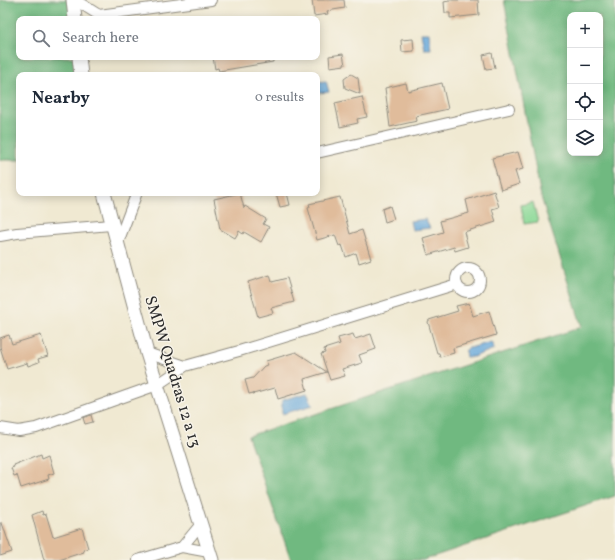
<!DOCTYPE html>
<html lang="en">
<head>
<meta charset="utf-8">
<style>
	body { margin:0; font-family:Vollkorn,serif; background:#f6f6f7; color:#1f2937 }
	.controls { position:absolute; right:12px; top:12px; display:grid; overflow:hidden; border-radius:8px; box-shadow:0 2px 10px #0003 }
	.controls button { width:36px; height:36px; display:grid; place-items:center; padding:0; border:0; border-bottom:1px solid #e0e1e3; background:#fff; color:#1f2937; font:20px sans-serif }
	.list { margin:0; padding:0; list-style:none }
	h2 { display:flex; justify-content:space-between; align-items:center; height:52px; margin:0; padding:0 16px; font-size:17px }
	h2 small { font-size:13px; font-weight:400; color:#747a83 }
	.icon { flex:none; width:22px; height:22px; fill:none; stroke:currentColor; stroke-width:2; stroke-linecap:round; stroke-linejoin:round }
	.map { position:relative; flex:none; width:615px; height:560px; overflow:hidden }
	.search { position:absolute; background:#fff; box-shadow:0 2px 10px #0003; left:16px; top:16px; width:304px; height:44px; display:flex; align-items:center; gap:10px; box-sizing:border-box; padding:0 14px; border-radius:8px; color:#747a83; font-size:15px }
	.panel { position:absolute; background:#fff; box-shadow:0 2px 10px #0003; left:16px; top:72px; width:304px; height:124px; border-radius:8px }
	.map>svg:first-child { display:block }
</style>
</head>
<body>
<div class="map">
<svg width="615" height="560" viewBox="0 0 615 560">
	<rect width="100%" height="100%" fill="#f7f3e8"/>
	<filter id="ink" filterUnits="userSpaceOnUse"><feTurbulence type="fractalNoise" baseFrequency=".025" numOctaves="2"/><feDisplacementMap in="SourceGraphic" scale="8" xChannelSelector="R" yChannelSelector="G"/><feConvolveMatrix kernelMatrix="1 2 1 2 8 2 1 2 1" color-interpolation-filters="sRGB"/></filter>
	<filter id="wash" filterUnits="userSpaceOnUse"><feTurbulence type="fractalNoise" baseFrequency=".012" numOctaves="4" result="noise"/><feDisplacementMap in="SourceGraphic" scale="16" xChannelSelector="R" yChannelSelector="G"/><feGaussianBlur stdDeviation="0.9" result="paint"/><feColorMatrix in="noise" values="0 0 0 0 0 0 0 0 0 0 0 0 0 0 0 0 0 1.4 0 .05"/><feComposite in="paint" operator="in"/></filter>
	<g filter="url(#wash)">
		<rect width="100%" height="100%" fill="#f0e9d2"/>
		<path fill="#8bd997" stroke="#5b8261" d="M533,202L538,222L524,224L521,205Z"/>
		<path fill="#70b980" stroke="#4e7256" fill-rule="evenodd" d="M0,0H76L79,19H19V57H83L85,75H19V160H0Z
			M504,0H615V496L423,560H291L248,436L582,327L541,197ZM570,15H600V153H570Z"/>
		<path fill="#67a8da" stroke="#496a82" d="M421,33H429L431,49H424Z
			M326,81L329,92L317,93V82Z
			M425,219L430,228L412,230L410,221Z
			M491,342L494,349L473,357H466L465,351L470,346V348Z
			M307,393L313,405L282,414V400Z"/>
		<g id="blocks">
			<path fill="#e0bc9b" d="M312,0H344L345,8L327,11L328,14L314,16Z
				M448,0H478L479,15L450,18V13H445L444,2L449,1Z
				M413,39L414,51L402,52L401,40Z
				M492,53L495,68L486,69L483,55Z
				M343,54L345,65L330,67L329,56Z
				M213,57H273V62L219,71L218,68L215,69Z
				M351,74L358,78L360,94L345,88L344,79Z
				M406,83L408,91L442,83L448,109L416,116L417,121L390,127L385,88Z
				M362,97L367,117L357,119L358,123L340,127L335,103Z
				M518,152L523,169L515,171L519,184L501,190L492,158Z
				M494,191L499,207L492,209L496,222L464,232L468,247L455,251L454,247L428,255L423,238L443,232L440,221L469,213L466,200Z
				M240,193L244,208L245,206L266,219L263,224L269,227L261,242L244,232L243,234L239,231L235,238L220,229L214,199Z
				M276,193H287L290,205L280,207Z
				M340,197L350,234L362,230L371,259L359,263L356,253L346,257L342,245L339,246L335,235L317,240L308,208L310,207L309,204Z
				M390,206L394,219L385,222L382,209Z
				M270,275L272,282L287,278L294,302L271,308L273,313L258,317L248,282Z
				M469,303L473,316L489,311L496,335L453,348L454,353L440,357L439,353H437L428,322L429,320L458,311L456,306Z
				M353,334L355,339L371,334L376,349L359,355L362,363L342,369L345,376L330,380L321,354L325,353L324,349L340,344L338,338Z
				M9,335L12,344L41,335L48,356L38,359L39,362L28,366L27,363L7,369L0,347V338Z
				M296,352L327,372L304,379L307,390L278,399L275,388L253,394V393L249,394L245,380L253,378L264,366L268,365L266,361Z
				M91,415L93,422L85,424L83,418Z
				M41,454L42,458L49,455L54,473L48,475L49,479L21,488L17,475L14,476L11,468L14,467L13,465Z
				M42,511L43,515L46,514L53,537L82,528L88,548L83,550L84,552L59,560H44L32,515Z
				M0,523H2L12,552L0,556Z"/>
		</g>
	</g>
	<g filter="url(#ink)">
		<use href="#blocks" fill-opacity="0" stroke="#8e8a7e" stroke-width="1"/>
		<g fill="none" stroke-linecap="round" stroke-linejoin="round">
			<g stroke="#8e8a7e" stroke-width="12">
				<path id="minor" d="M75,0L99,15L211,0
					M317,153L509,109
					M0,236L17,233L111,225
					M117,245L136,195
					M456 280a12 12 0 1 1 24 0a12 12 0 1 1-24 0Z
					M147,353L185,366
					M0,428L19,431L36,428L157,385L185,366L239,351L457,284
					M182,547L201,524
					M138,560L182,547L209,552"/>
			</g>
			<g stroke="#8e8a7e" stroke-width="15">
				<path id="tertiary" d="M73,0L75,19
					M79,57L81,75
					M104,193L147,353L212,560"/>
			</g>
			<use href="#minor" stroke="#fff" stroke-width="10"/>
			<use href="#tertiary" stroke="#fff" stroke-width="13"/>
		</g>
	</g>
	<g text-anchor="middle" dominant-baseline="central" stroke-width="3" stroke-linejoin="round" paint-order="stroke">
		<g font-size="16" fill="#2b2b2b" stroke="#f7f3e8">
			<text transform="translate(172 372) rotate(73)">SMPW Quadras 12 a 13</text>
		</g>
	</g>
</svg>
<div class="controls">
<button>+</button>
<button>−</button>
<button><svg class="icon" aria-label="locate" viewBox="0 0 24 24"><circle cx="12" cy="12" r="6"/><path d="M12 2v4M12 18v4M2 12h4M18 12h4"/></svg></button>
<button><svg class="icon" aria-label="layers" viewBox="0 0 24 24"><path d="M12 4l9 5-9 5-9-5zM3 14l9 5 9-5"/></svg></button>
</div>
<div class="search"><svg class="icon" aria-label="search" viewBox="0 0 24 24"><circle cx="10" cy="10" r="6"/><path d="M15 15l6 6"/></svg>Search here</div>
<section class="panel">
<h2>Nearby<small>0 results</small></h2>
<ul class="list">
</ul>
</section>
</div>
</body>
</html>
